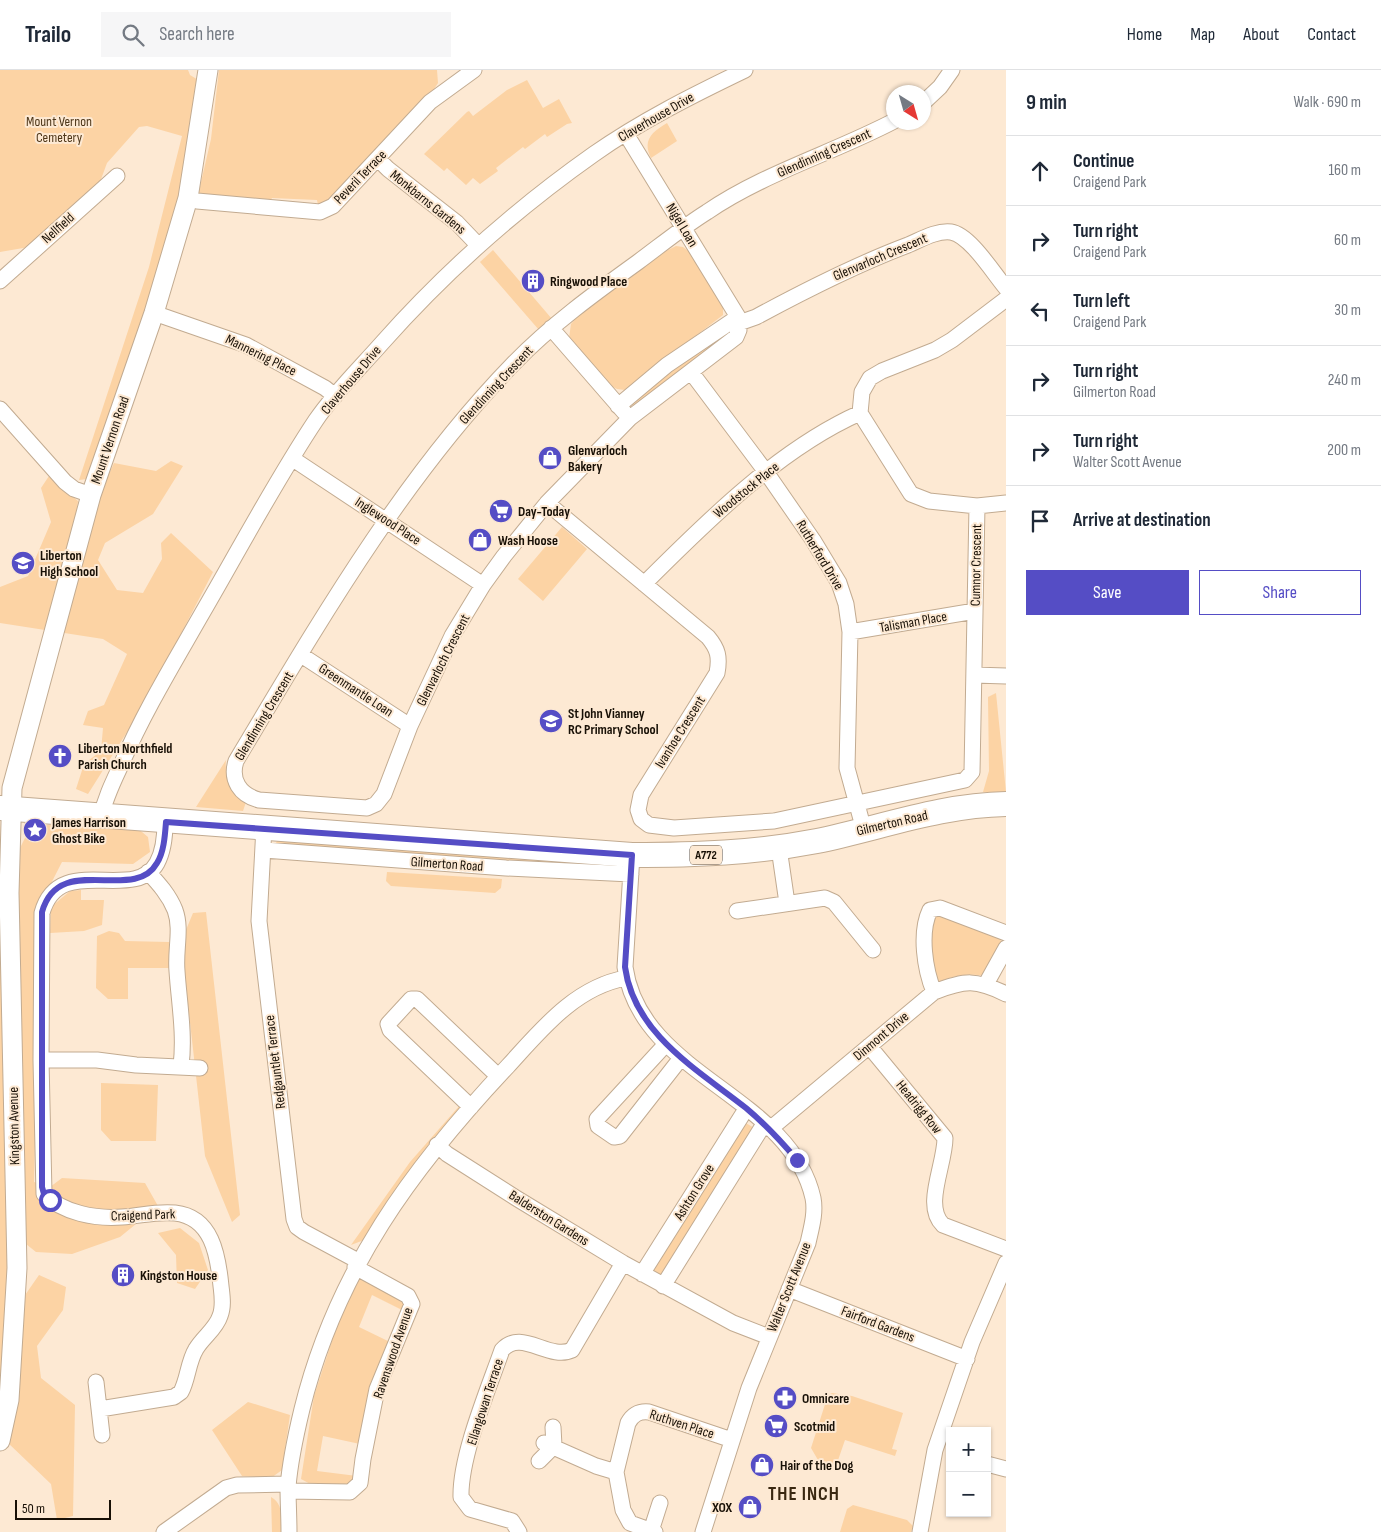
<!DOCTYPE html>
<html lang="en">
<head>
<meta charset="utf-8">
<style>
	body { margin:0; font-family:"Sofia Sans Condensed",sans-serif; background:#f6f6f7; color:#1f2937 }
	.controls { position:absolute; right:15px; bottom:15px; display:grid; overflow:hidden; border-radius:0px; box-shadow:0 1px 4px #0004 }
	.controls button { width:45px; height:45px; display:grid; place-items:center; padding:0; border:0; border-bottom:1px solid #e0e1e3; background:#fff; color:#1f2937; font:25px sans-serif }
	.compass { position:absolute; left:886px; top:15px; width:45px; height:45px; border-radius:50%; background:#fff; box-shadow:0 1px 4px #0004; rotate:143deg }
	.scale { position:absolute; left:15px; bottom:12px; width:96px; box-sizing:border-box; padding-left:5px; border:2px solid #181006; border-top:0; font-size:14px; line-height:18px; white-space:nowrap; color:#181006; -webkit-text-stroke:4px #fde9d3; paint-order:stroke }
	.stop { position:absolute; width:15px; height:15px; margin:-11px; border:4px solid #554dc5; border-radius:50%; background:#fff }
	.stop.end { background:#554dc5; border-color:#fff; box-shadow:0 1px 5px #0008 }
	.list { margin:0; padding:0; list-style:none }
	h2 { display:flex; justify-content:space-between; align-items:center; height:65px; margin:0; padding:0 20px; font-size:21px }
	h2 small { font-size:16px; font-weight:400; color:#747a83 }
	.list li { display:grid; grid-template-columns:32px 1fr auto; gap:15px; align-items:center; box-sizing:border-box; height:70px; padding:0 20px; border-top:1px solid #e0e1e3 }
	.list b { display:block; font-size:19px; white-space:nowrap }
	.list p { margin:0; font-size:16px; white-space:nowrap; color:#747a83 }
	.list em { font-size:16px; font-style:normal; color:#747a83 }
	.actions { display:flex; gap:10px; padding:15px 20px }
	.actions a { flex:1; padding:11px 0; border:1px solid #554dc5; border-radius:0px; text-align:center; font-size:18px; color:#554dc5 }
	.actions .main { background:#554dc5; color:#fff }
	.icon { flex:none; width:28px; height:28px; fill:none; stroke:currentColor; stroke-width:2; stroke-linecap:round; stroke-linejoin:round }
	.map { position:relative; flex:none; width:1006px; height:1462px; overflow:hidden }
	header { display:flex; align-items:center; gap:30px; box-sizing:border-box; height:70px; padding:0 25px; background:#fff; border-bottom:1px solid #e0e1e3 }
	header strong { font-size:24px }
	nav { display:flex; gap:28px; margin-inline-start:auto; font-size:18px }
	.search { width:350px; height:45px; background:#f6f6f7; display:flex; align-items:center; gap:12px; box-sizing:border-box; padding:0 18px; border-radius:0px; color:#747a83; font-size:19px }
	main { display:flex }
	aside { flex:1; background:#fff }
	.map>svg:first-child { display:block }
</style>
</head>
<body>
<header>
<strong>Trailo</strong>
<div class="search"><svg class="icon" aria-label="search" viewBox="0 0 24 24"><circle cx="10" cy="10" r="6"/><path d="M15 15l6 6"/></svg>Search here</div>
<nav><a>Home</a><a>Map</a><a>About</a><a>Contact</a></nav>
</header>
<main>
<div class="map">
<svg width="1006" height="1462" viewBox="0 0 1006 1462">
	<rect width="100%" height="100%" fill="#fde9d3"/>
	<path fill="#fcd3a4" d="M0,0H188L190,5L200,11L186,101L157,207L87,409L79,410L149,197L182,66L147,56L139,57L107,93L100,112L29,177L0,182Z
		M219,0H437L438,13L432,22L333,129L318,135L317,130L272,128L269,133L198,125L211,69Z
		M527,10L543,38L559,29L572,53L567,54L547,67L545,64L525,79L523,77L496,98L498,101L480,114L473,108L466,115L447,98L444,101L424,84L467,42L469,41L473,46L507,20Z
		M667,53L677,71L651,88C642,70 652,62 667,53Z
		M676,176L683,177L690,182L723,237V245L625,320L617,319L611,316L569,268L571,254L577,247L662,183Z
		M493,180L552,249L539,260L480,192Z
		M728,260L732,261L636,336L631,335L661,308Z
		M171,391L183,396L153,444L105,473L98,490L117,520L143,523L162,489L161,473L171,463L213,502L144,635L88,724L76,719L84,694L101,681L103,658L83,655L88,641L104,635L127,584L103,569L0,553V517L28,506L51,452L41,418L49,406L78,431L76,448L88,450L114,393L156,401Z
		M562,457L587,479L543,531L518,509Z
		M996,623L1006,722H983L989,701L988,627Z
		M226,690C224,710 233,719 246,732L243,741L196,737Z
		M47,755L136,757L148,767L150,782L133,794L62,792L40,835L34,1112L50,1117L62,1108L145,1113L158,1136L120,1167L72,1184L36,1182L21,1170L17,784L27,764Z
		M0,769L2,776L12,1184L0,1344Z
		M277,771L573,791L572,796L274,777Z
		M387,802L502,809L501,818L495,823L391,816L386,811Z
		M81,820V830H104L102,855L84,861L50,863L51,837L70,821Z
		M206,842L240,1145L232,1152L205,1086L181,872L193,843Z
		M941,844L1000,867L1002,877L986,906C968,903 955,905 938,912L932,906L929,855L934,847Z
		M109,861L119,863L125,871L169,872V898H128V929H108L96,918L97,866Z
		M101,1013L158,1015L156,1071H111L101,1060Z
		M461,1034L465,1038L415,1095L364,1170L351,1175L410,1092Z
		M744,1052L756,1059L664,1207L651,1199Z
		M180,1158L199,1173L208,1200L195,1219L177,1213L176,1185L158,1163Z
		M39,1205L66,1217L63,1240L37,1276L41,1308L75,1335L73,1446L57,1450L51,1414L7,1372L23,1228Z
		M363,1206L405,1227L404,1241L372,1225L359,1257L392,1273L360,1374L323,1366L317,1401L357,1406L352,1417L314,1416L301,1409L314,1326L341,1243L359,1208Z
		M832,1323L852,1326L903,1343L892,1379L897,1380L895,1386L845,1370L836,1396L818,1390L811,1378L828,1325Z
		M248,1332L290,1345L282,1400L271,1408L242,1406L212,1360Z
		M271,1427C284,1434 281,1449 281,1462H272Z
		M853,1435L907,1450L913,1456L911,1462H840L847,1439Z"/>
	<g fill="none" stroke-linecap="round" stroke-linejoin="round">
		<g stroke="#c2ab91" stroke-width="17">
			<path id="minor" d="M924,32L940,17L952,0
				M626,64L738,247L739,260L736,267L630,348L547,433L504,486L483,515L452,566L410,656L384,724L376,734L367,738L259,730C240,725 230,710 236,691C318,554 402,408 514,293C551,255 595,223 638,192C661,175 683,157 707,142C764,103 833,83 894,51
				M378,89L388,99L457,153L478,175
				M188,128L197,131L320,142L333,136L430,32L474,0
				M0,211L117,106
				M1006,229L952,270L935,280L882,301L870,308L862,322L860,343L911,424L929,431L977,436L1006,433
				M154,243L246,275L325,318L335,326
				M739,253L756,247C806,220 855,195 908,175C920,170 937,160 951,162C970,165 994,204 1006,218
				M551,258L624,342
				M691,302L766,402L813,470L839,513L846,534L850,562L847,698L864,760
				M618,336L667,295L738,247
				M0,339L65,412L74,419L91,425
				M293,389L483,515
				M547,433L708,567C718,579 720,587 717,603L641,725L638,740L641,749L649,755L674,758L774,751L965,710L972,702L977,436
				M644,514C706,452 779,379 860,343
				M850,562L975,541
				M301,585L410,656
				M974,605L1006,606
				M101,747C105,728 113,712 121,695C143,644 172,596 200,547C238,482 274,413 316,350C335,322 360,298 382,273C445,202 516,139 594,84C641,51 693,25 745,0
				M264,757L259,851L294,1149L297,1157L304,1162L358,1191
				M779,778L787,833
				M264,780L506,798L631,804
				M632,785L625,897C640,1006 790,1025 813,1128C816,1143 811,1159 808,1173L749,1318L703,1462
				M148,802C159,814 169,825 175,840C182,859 175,880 177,901C179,932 185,964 181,996
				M737,841L825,828L834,832L873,880
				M986,914L1006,878
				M934,922C925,900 919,863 930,840L940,838L1006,863
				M666,974L597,1049L598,1056L614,1067L620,1066L681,988
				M869,976L945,1068C945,1095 923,1136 943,1155L1006,1179
				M41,990H97L136,995L200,998
				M471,1037L390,960L388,954L411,929H417L498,1006
				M770,1059L934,922C965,910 976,909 1006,924
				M437,1075L447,1084L516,1128L623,1193L733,1253L769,1267
				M642,1204L746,1039
				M663,1216L764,1054
				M789,1219L967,1289
				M96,1312L102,1365
				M100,1339L174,1327L181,1322C188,1309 188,1292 196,1279C203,1267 216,1259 220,1246C224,1236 222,1225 221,1216C218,1185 212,1147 175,1143C156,1141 140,1146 122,1147C95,1149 63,1143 44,1124L41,990L42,843C59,781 134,834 157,793C163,782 165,765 165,752
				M544,1373L596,1396L616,1402
				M539,1391L554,1376L553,1357
				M987,1394L1006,1399
				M288,1421L350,1422L360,1413L363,1389L377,1319L412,1234L408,1226L355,1197
				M651,1461L660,1433
				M164,1462L226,1418L237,1415L288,1414
				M289,1462C289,1447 288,1432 288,1417C290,1391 296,1364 302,1339C336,1201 412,1098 508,996C541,960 575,917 626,908
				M519,1462L512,1451L470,1439L461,1427C460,1386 488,1320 502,1280C521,1258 549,1291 572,1280L623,1193
				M655,1462L630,1453L623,1440L616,1402L628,1353C633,1344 639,1341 649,1342L732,1370
				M920,1462L935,1380L972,1272L1006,1193"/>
		</g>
		<g stroke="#c2ab91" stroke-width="21">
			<path id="tertiary" d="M0,1371L9,1330L17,1198L9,823L12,718L91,425L154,243L188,128L208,0"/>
		</g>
		<g stroke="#c2ab91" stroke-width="26">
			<path id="primary" d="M0,738L632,785C695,785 755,783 817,771C880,758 941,735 1006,734"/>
		</g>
		<use href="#minor" stroke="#fff" stroke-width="15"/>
		<use href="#tertiary" stroke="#fff" stroke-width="19"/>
		<use href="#primary" stroke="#fff" stroke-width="24"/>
	</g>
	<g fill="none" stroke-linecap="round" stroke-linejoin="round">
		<path stroke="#554dc5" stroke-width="6" d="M50,1130L44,1124L42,1117V842C59,781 134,834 157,793C164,782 165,765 166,752L632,785L625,897C634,964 698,1000 746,1038C765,1054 781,1071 797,1090"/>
	</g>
	<defs>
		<g id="building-disc" transform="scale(1.25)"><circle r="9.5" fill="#554dc5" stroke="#fde9d3"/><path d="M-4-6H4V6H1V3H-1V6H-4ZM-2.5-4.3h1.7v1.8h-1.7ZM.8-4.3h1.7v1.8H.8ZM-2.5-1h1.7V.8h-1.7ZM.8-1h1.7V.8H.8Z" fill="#fff"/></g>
		<g id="shop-disc" transform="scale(1.25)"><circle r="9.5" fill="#554dc5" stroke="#fde9d3"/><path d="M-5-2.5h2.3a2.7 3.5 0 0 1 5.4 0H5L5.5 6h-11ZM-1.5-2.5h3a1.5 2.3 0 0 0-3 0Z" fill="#fff"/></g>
		<g id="supermarket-disc" transform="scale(1.25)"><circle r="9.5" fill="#554dc5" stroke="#fde9d3"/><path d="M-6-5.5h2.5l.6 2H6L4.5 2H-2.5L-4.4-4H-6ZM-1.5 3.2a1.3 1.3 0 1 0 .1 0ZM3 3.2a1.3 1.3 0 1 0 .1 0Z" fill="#fff"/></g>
		<g id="school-disc" transform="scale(1.25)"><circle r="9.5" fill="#554dc5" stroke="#fde9d3"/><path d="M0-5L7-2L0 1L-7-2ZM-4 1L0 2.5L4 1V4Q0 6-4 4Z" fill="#fff"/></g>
		<g id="church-disc" transform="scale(1.25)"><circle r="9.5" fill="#554dc5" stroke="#fde9d3"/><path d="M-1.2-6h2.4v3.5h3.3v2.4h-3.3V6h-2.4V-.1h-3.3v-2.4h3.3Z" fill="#fff"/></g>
		<g id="sight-disc" transform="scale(1.25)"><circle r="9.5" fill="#554dc5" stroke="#fde9d3"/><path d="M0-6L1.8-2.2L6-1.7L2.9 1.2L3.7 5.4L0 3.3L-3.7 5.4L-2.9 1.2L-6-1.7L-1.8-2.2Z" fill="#fff"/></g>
		<g id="pharmacy-disc" transform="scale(1.25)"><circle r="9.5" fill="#554dc5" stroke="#fde9d3"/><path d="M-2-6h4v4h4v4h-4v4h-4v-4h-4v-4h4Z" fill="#fff"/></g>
	</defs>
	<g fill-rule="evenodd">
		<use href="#building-disc" x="533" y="211"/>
		<use href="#shop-disc" x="550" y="388"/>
		<use href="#supermarket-disc" x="501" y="441"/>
		<use href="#shop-disc" x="480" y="470"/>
		<use href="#school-disc" x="23" y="493"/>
		<use href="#school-disc" x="551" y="651"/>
		<use href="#church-disc" x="60" y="686"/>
		<use href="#sight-disc" x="35" y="760"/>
		<use href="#building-disc" x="123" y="1205"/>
		<use href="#pharmacy-disc" x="785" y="1328"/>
		<use href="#supermarket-disc" x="776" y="1356"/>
		<use href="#shop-disc" x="762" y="1395"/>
		<use href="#shop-disc" x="750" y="1437"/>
	</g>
	<g text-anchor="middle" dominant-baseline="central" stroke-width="4" stroke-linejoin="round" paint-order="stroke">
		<rect fill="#fde9d3" stroke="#5d5144" stroke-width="1" x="690" y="775.5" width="32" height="19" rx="4"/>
		<g font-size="12" font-weight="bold" fill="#181006">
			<text x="706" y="785">A772</text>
		</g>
		<g font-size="14" fill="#181006" stroke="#fde9d3">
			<text transform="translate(656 47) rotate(-30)">Claverhouse Drive</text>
			<text transform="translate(824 83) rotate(-24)">Glendinning Crescent</text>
			<text transform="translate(360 107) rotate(-46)">Peveril Terrace</text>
			<text transform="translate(428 132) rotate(39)">Monkbarns Gardens</text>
			<text transform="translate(682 155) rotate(59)">Nigel Loan</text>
			<text transform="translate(58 158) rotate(-42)">Nellfield</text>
			<text transform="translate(880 187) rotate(-23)">Glenvarloch Crescent</text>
			<text transform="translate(261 285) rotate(26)">Mannering Place</text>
			<text transform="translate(351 310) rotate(-50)">Claverhouse Drive</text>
			<text transform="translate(496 315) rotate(-47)">Glendinning Crescent</text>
			<text transform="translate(110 370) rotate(-71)">Mount Vernon Road</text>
			<text transform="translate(746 420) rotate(-39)">Woodstock Place</text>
			<text transform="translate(388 451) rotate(33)">Inglewood Place</text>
			<text transform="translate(820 485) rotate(59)">Rutherford Drive</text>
			<text transform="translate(976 495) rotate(-89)">Cumnor Crescent</text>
			<text transform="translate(913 552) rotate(-10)">Talisman Place</text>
			<text transform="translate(443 590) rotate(-63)">Glenvarloch Crescent</text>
			<text transform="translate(356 620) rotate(33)">Greenmantle Loan</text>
			<text transform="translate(264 646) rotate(-59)">Glendinning Crescent</text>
			<text transform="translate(680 662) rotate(-58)">Ivanhoe Crescent</text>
			<text transform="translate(892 753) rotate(-13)">Gilmerton Road</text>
			<text transform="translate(447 794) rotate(4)">Gilmerton Road</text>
			<text transform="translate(881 966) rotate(-40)">Dinmont Drive</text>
			<text transform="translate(275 992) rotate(-97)">Redgauntlet Terrace</text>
			<text transform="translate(919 1037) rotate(51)">Headrigg Row</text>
			<text transform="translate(14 1056) rotate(-91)">Kingston Avenue</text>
			<text transform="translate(694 1122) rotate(-58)">Ashton Grove</text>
			<text transform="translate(143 1145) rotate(-2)">Craigend Park</text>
			<text transform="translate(549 1148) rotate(32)">Balderston Gardens</text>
			<text transform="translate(789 1217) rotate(-68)">Walter Scott Avenue</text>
			<text transform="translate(878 1254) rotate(21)">Fairford Gardens</text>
			<text transform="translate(393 1283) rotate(-71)">Ravenswood Avenue</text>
			<text transform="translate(485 1332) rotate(-72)">Ellangowan Terrace</text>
			<text transform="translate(682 1354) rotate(18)">Ruthven Place</text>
		</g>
		<g font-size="14" fill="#4d3619" stroke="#fde9d3">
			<text x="59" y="51">Mount Vernon<tspan x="59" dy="16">Cemetery</tspan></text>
		</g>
		<g font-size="14" font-weight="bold" fill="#181006" stroke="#fde9d3" text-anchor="start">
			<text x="550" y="211">Ringwood Place</text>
			<text x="568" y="380">Glenvarloch<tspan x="568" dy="16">Bakery</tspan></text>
			<text x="518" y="441">Day-Today</text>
			<text x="498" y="470">Wash Hoose</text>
			<text x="40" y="485">Liberton<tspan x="40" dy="16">High School</tspan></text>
			<text x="568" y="643">St John Vianney<tspan x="568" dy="16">RC Primary School</tspan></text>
			<text x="78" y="678">Liberton Northfield<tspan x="78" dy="16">Parish Church</tspan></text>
			<text x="52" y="752">James Harrison<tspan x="52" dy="16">Ghost Bike</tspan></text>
			<text x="140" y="1205">Kingston House</text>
			<text x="802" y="1328">Omnicare</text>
			<text x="794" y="1356">Scotmid</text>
			<text x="780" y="1395">Hair of the Dog</text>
			<text x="732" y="1437" text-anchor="end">XOX</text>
		</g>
		<g font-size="19" font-weight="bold" letter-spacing="1" fill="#3a2811" stroke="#fde9d3">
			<text x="804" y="1424">THE INCH</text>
		</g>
	</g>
</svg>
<div class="controls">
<button>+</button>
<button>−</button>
</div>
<svg class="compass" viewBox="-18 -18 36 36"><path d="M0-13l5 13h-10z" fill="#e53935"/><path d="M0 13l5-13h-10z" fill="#747a83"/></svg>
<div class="scale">50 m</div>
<div class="stop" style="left:50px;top:1130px"></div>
<div class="stop end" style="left:797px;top:1090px"></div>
</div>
<aside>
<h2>9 min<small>Walk · 690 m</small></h2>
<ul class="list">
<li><svg class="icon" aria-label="ahead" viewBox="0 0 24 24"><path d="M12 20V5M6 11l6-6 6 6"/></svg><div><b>Continue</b><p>Craigend Park</p></div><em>160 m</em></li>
<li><svg class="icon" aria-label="right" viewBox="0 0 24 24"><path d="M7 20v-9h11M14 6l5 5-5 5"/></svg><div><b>Turn right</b><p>Craigend Park</p></div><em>60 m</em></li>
<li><svg class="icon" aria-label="left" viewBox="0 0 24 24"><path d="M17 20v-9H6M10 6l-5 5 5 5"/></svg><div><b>Turn left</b><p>Craigend Park</p></div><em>30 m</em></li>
<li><svg class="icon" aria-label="right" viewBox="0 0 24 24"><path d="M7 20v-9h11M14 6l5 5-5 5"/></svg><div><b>Turn right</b><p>Gilmerton Road</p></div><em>240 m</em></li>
<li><svg class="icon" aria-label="right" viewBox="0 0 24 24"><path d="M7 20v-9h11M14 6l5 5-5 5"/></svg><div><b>Turn right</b><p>Walter Scott Avenue</p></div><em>200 m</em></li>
<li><svg class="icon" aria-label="arrive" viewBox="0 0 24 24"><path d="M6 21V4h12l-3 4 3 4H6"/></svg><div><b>Arrive at destination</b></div></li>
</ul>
<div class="actions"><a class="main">Save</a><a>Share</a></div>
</aside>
</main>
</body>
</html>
